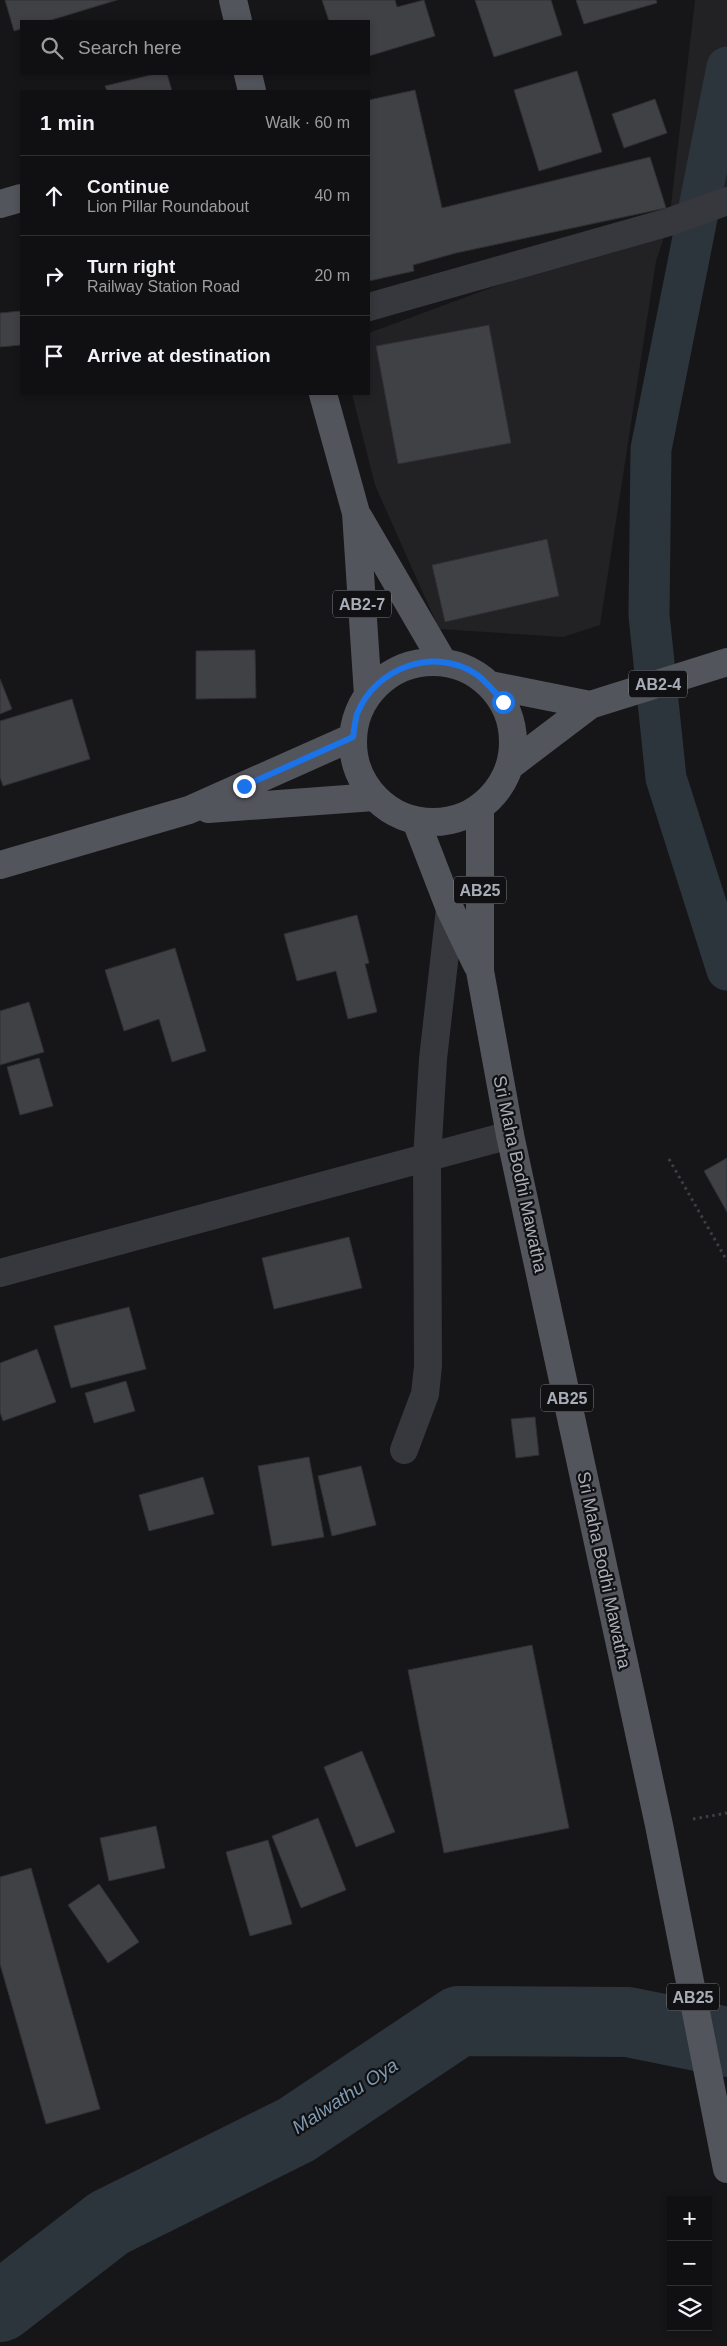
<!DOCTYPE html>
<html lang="en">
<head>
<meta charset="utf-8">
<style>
	body { margin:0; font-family:Arial,sans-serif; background:#19191b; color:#f1f3f6 }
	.controls { position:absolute; right:15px; bottom:15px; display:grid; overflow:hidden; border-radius:0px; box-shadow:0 2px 8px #0003 }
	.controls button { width:45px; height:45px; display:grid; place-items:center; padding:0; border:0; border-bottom:1px solid #303032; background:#101012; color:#f1f3f6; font:25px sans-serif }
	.stop { position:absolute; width:15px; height:15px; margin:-11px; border:4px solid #1a73e8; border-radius:50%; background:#fff }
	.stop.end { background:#1a73e8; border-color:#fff; box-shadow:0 1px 5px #0008 }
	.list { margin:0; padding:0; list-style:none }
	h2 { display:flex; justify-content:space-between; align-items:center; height:65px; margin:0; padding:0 20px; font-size:21px }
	h2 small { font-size:16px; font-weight:400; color:#9c9d9f }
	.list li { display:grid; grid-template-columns:32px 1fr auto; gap:15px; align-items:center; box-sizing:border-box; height:80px; padding:0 20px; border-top:1px solid #303032 }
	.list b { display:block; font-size:19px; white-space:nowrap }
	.list p { margin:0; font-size:16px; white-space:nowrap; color:#9c9d9f }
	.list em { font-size:16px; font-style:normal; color:#9c9d9f }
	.icon { flex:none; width:28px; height:28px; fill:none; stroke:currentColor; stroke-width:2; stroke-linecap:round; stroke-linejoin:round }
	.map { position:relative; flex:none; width:727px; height:2346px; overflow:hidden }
	.search { position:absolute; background:#101012; box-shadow:0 2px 8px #0003; left:20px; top:20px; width:350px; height:55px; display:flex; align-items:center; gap:12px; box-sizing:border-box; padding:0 18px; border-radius:0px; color:#9c9d9f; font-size:19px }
	.panel { position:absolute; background:#101012; box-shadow:0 2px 8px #0003; left:20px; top:90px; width:350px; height:305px; border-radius:0px }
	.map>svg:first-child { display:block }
</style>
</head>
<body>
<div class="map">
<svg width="727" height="2346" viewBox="0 0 727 2346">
	<rect width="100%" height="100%" fill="#161618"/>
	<path fill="#222225" d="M695,0H727V201L669,222L656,261L600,625L563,637L439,629L375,485L352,394H369V333L669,222Z"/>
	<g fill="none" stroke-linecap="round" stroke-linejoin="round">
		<path stroke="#2c353c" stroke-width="41" d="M727,67L651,449L649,615L666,778L727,970"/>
		<path stroke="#2c353c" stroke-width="70" d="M0,2307L109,2223L296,2130L459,2021L628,2022L727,2042"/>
	</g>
	<path fill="#404145" stroke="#303034" d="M5,0H117L48,21H21V29L14,31Z
		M322,0H395L397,7L424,0L435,36L369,56V21H329Z
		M475,0H551L562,35L494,57Z
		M576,0H656L657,3L584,24Z
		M577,71L602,152L539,171L514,90Z
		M155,74H167L172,91H107L105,86Z
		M415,90L442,208L650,157L666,208L456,253L413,265L414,271L369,281V100Z
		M655,99L667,133L624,148L612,114Z
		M21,311V345L0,347V313Z
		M489,325L511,443L398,464L376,346Z
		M547,539L559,596L445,622L432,565Z
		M255,650L256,698L196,699V651Z
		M0,679L12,709L0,714Z
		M72,699L90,759L3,786L0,777V721Z
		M357,915L369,963L365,964L377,1012L348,1019L336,971L297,981L284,934Z
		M175,948L206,1051L172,1062L159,1019L124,1031L105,970Z
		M29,1002L44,1052L0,1065V1011Z
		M39,1058L53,1106L20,1115L7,1067Z
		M727,1158V1212L704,1171Z
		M349,1237L362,1288L274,1309L262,1258Z
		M129,1307L146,1369L71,1388L54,1326Z
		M37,1349L56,1402L3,1421L0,1412V1363Z
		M126,1381L135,1411L94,1423L85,1393Z
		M535,1417L539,1455L516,1458L511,1419Z
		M309,1457L324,1537L272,1546L258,1466Z
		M361,1466L376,1525L332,1536L318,1476Z
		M203,1477L214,1514L149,1531L139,1495Z
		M532,1645L569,1828L444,1853L408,1670Z
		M362,1751L395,1832L356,1847L324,1767Z
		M318,1818L346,1890L301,1908L272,1836Z
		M156,1826L165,1868L109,1881L100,1838Z
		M268,1840L292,1924L250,1936L226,1852Z
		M31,1868L100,2109L46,2124L0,1964V1877Z
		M99,1884L139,1942L108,1963L68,1905Z"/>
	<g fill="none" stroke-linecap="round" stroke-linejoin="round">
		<path stroke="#3d3f44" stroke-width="3" stroke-dasharray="2.5 4" stroke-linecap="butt" d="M669,1159L727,1261
			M693,1819L727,1813"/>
		<path stroke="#37383d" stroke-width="28" d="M369,307L669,222L727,201
			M0,1273L510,1135
			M404,1450L425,1394L428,1366L427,1159L433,1059L450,909"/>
		<path stroke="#53555c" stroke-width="28" d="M233,0L238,21
			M248,74L252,91
			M0,204L21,198
			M323,394L356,513L368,695
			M359,518L443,662
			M353 742a80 80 0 1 1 160 0a80 80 0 1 1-160 0Z
			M490,685L590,705
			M511,765L590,705L727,662
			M480,808V971L510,1135L659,1825L727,2169
			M208,809L374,797
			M416,821L450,909L477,965
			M0,865L189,810L353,737"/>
	</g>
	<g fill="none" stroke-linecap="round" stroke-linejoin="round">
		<path stroke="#1a73e8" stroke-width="6" d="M244,786L353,737C354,730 355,721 357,714C375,668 434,646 476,674C487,682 495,692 503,702"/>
	</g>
	<g text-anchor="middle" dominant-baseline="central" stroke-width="4.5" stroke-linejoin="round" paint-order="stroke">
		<g fill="#111113" stroke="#7b7e86" stroke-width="1">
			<rect x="333" y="590.5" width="58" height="27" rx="4"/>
			<rect x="629" y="670.5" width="58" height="27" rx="4"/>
			<rect x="454" y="876.5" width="52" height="27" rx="4"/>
			<rect x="541" y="1384.5" width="52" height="27" rx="4"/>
			<rect x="667" y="1983.5" width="52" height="27" rx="4"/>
		</g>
		<g font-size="16" font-weight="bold" fill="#a8adb8">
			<text x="362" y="604">AB2-7</text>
			<text x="658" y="684">AB2-4</text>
			<text x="480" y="890">AB25</text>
			<text x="567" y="1398">AB25</text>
			<text x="693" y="1997">AB25</text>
		</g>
		<g font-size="18" fill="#a8adb8" stroke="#111113">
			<text transform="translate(520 1174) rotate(78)">Sri Maha Bodhi Mawatha</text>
			<text transform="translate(604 1570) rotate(78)">Sri Maha Bodhi Mawatha</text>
		</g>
		<g font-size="19" font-style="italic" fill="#7f9bb3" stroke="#111113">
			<text transform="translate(345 2096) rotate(-33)">Malwathu Oya</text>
		</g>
	</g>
</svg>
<div class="controls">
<button>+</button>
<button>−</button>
<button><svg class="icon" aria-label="layers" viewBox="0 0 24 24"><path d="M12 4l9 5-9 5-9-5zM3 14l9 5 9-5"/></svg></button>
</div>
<div class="stop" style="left:503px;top:702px"></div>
<div class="stop end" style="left:244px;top:786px"></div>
<div class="search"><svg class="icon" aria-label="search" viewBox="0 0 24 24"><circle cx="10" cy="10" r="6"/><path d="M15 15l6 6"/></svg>Search here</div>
<section class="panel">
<h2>1 min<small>Walk · 60 m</small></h2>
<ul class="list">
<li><svg class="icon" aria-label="ahead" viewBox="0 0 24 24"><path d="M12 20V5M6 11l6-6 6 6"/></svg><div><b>Continue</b><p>Lion Pillar Roundabout</p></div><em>40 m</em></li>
<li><svg class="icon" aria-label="right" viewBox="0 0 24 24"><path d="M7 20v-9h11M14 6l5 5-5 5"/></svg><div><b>Turn right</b><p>Railway Station Road</p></div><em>20 m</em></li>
<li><svg class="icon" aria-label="arrive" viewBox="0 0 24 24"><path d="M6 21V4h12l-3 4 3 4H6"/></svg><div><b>Arrive at destination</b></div></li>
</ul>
</section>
</div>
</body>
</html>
